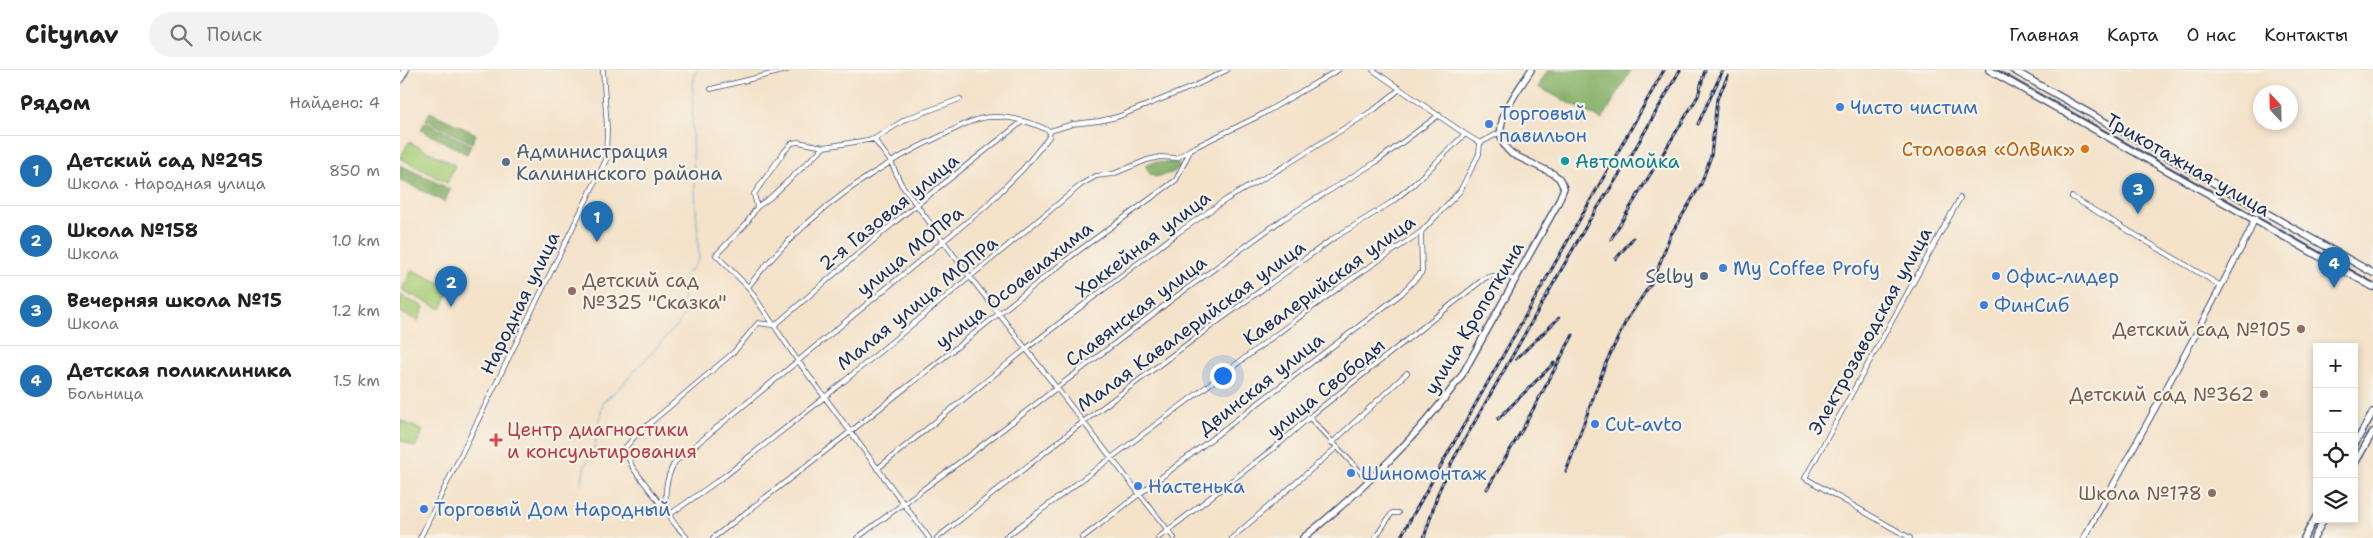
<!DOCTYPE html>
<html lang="ru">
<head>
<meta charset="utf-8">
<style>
	body { margin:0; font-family:"Shantell Sans",sans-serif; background:#f2f2f2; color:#202124 }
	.controls { position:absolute; right:15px; bottom:15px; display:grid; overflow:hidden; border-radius:0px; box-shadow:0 2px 8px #0003 }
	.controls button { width:45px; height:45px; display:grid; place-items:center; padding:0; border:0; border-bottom:1px solid #e0e0e0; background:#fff; color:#202124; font:25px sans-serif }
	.compass { position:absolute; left:1853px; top:15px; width:45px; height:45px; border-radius:50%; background:#fff; box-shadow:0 2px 8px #0003; rotate:338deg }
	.you { position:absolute; left:822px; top:305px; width:18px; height:18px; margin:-12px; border:4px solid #fff; border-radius:50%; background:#1a73e8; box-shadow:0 0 0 8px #1a73e833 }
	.badge { display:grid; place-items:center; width:32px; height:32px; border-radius:50%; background:#1f6fb2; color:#fff; font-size:16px; font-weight:700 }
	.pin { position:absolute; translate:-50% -41px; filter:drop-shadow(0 1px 2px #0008) }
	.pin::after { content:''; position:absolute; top:26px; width:18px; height:15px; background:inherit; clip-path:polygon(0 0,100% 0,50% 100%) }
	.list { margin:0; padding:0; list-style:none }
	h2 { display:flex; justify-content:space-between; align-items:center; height:65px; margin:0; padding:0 20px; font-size:21px }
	h2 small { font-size:16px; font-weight:400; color:#757577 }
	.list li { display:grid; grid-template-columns:32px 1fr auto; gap:15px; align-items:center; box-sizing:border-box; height:70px; padding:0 20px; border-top:1px solid #e0e0e0 }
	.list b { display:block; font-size:19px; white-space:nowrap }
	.list p { margin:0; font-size:16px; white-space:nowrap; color:#757577 }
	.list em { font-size:16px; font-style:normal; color:#757577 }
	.icon { flex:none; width:28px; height:28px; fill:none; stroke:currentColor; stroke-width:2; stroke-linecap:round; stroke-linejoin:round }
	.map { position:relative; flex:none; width:1973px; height:468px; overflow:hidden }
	header { display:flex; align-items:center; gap:30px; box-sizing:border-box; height:70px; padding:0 25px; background:#fff; border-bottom:1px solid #e0e0e0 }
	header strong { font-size:24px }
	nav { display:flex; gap:28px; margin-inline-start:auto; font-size:18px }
	.search { width:350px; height:45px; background:#f2f2f2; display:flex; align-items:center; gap:12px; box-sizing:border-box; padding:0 18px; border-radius:28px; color:#757577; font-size:19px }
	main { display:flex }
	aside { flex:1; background:#fff }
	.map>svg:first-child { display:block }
</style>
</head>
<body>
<header>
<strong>Citynav</strong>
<div class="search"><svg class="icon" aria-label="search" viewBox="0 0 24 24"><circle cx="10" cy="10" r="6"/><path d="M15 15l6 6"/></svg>Поиск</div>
<nav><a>Главная</a><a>Карта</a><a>О нас</a><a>Контакты</a></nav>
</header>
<main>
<aside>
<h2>Рядом<small>Найдено: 4</small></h2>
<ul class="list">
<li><span class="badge">1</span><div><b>Детский сад №295</b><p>Школа · Народная улица</p></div><em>850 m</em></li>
<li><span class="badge">2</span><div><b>Школа №158</b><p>Школа</p></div><em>1.0 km</em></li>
<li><span class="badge">3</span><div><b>Вечерняя школа №15</b><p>Школа</p></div><em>1.2 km</em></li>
<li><span class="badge">4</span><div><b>Детская поликлиника</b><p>Больница</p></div><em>1.5 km</em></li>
</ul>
</aside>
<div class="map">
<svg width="1973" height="468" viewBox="0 0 1973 468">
	<rect width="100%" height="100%" fill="#f7f3e8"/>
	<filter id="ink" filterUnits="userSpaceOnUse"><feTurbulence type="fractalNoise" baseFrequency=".02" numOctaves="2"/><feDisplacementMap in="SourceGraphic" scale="10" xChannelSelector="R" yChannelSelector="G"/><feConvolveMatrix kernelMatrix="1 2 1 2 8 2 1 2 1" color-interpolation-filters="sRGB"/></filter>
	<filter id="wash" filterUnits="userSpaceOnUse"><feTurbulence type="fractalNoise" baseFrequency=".0096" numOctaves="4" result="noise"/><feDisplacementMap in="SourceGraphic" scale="20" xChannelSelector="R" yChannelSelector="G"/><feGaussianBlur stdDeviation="1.12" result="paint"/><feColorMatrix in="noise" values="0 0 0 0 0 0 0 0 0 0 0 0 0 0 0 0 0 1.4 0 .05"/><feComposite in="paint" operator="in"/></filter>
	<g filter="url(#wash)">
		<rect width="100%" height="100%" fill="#f4e2c9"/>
		<path fill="#a7cd77" stroke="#617e6a" d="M9,72L55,95L47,113L0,88Z
			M12,200L51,218L41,239L2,220Z
			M0,225L24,237L18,251L0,242Z
			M0,350L23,361L15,377L0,370Z"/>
		<path fill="#85b068" stroke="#507063" d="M1148,0H1231L1202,50L1138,17Z
			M30,42L76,64L72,73L26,50Z
			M25,52L71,75L67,84L21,60Z
			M753,92L777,93L780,97L772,103L755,107L750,104L745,95Z
			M0,95L50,119L45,132L0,110Z"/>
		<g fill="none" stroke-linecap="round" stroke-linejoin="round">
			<path stroke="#57a4d0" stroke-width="1" d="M283,239L284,205L292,199L299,189L292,68L293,14L296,0
				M181,415L185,395L194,381L203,332L219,318L279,253L284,244"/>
		</g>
	</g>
	<g filter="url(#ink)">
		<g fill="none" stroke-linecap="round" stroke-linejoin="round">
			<g stroke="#3c4a6e" stroke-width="5.5">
				<path id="minor" d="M973,0L1000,19
					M311,19L387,0
					M474,69L491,92L501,114L570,207L774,468
					M1672,127L1821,216
					M357,137L354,124L383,83L392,73L398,72L424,77
					M348,217L316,185L346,154L357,137L371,127L424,77L474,69L506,49L560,29
					M372,255L358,253L334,282L236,365L224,379L233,398L269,445L326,405L425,327L682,114L696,106L713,104L747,90L760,87L777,88L791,79
					M374,256L496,151L623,51
					M909,347L968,410
					M932,373L1007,303
					M477,399L627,278L776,164L827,129L883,97L975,39L1000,19L1065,64
					M20,468L206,90L207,58L203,0
					M287,468C282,461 273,454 270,446C262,429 266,407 275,392L585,137L623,99L649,67L650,61L673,54L699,51L717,47L792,17L827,0
					M313,468L450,362L674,184L776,110L791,79L859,46L938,0
					M457,468L568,386L774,228L883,149L976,92L1039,45
					M529,468L398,291L348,217C400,150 468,99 545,64C559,57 576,47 592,47C611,46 633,53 650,61
					M537,468L683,352L810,257L931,170L992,132L1014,114L1065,64L1080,73
					M604,468L941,216L1021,162L1060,121L1079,84L1080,73L1099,63
					M682,468L1001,224L1022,202L1021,162
					M758,468L879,374L913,344L1085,208C1096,203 1105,207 1116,210
					M832,468L936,378
					M975,468L992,443H998
					M1510,468L1405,408L1560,128"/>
			</g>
			<g stroke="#3c4a6e" stroke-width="7">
				<path id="tertiary" d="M1684,468L1797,262L1849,163L1858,139"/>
			</g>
			<g stroke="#3c4a6e" stroke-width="8">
				<path id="secondary" d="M1589,0L1973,217
					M1613,0L1973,203
					M1954,376L1973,342
					M1954,395L1973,362
					M903,468C959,424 1021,363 1062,305L1157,135L1164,118L1159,108L1152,103L1112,84C1083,61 1117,23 1131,0
					M1904,468L1917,445
					M1914,468L1924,449"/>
			</g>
			<g stroke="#3c4a6e" stroke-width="9">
				<path id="trunk" d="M0,9L5,0"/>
			</g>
			<use href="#minor" stroke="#fff" stroke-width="4"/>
			<use href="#tertiary" stroke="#fff" stroke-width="5"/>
			<use href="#secondary" stroke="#fff" stroke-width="5.5"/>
			<use href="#trunk" stroke="#fff" stroke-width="7"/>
			<path stroke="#1b2f5e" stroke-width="1" d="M1598,0L1973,212"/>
			<g stroke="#1b2f5e" stroke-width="3">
				<path id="rail" d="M1298,54L1323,0
					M1211,169L1298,26L1305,0
					M1216,189L1233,168
					M1116,289L1159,248
					M1098,349L1154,293
					M1166,402L1205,295L1226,251L1254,209L1270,166L1301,114L1311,86L1317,29L1328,6
					M1087,419L1122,360L1173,265
					M1000,468L1264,0
					M1024,468L1038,423L1053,390L1189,151L1228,91L1280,0"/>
			</g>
			<use href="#rail" stroke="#f7f3e8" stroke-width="1" stroke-dasharray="4" stroke-linecap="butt"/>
		</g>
	</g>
	<g fill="#3f7fe0" stroke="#f7f3e8" stroke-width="2">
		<circle cx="1440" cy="37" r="5"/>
		<circle cx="1089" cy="54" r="5"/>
		<circle cx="1323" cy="198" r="5"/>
		<circle cx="1596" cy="206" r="5"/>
		<circle cx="1584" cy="235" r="5"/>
		<circle cx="1195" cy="354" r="5"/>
		<circle cx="951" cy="403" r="5"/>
		<circle cx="738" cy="416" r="5"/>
		<circle cx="24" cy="439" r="5"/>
	</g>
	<circle fill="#e8710a" stroke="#f7f3e8" stroke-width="2" cx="1685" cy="79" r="5"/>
	<circle fill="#0f9aa8" stroke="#f7f3e8" stroke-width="2" cx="1165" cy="91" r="5"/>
	<g fill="#5c6f8a" stroke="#f7f3e8" stroke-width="2">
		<circle cx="106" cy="92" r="5"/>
		<circle cx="1304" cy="206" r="5"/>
	</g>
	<g fill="#8d6e63" stroke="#f7f3e8" stroke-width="2">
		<circle cx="172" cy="221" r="5"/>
		<circle cx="1901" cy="259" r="5"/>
		<circle cx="1864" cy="324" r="5"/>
		<circle cx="1812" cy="423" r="5"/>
	</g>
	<path fill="#e0444e" stroke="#f7f3e8" stroke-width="2" d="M93.5 362.5h5v5h5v5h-5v5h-5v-5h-5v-5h5z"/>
	<g text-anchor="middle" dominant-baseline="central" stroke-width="4.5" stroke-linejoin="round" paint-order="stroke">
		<g font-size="19" fill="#366cbe" stroke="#f7f3e8" text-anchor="start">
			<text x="1450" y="37">Чисто чистим</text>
			<text x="1099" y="43">Торговый<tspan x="1099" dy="22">павильон</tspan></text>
			<text x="1333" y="198">My Coffee Profy</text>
			<text x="1606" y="206">Офис-лидер</text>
			<text x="1594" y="235">ФинСиб</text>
			<text x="1205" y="354">Cut-avto</text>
			<text x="961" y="403">Шиномонтаж</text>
			<text x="748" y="416">Настенька</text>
			<text x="34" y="439">Торговый Дом Народный</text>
		</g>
		<g font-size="19" fill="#c56008" stroke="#f7f3e8" text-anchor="end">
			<text x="1675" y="79">Столовая «ОлВик»</text>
		</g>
		<g font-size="19" fill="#4e5e75" stroke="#f7f3e8" text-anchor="start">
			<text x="116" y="81">Администрация<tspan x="116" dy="22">Калининского района</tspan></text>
			<text x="1294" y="206" text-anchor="end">Selby</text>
		</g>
		<g font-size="19" fill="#0d838f" stroke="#f7f3e8" text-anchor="start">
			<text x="1175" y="91">Автомойка</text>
		</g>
		<g font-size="19" fill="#1b2f5e" stroke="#f7f3e8">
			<text transform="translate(1788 95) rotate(30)">Трикотажная улица</text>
			<text transform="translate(489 142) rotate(-39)">2-я Газовая улица</text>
			<text transform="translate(743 174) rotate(-37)">Хоккейная улица</text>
			<text transform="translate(510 181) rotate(-39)">улица МОПРа</text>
			<text transform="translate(929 210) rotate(-36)">Кавалерийская улица</text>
			<text transform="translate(614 215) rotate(-38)">улица Осоавиахима</text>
			<text transform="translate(120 233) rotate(-64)">Народная улица</text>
			<text transform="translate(517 233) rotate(-39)">Малая улица МОПРа</text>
			<text transform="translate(736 241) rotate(-37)">Славянская улица</text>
			<text transform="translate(1074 248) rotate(-59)">улица Кропоткина</text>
			<text transform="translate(791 256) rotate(-36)">Малая Кавалерийская улица</text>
			<text transform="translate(1470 261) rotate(-61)">Электрозаводская улица</text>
			<text transform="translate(861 314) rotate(-38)">Двинская улица</text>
			<text transform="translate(926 318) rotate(-39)">улица Свободы</text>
		</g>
		<g font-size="19" fill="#785e54" stroke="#f7f3e8" text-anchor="end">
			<text x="182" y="210" text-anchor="start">Детский сад<tspan x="182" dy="22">№325 "Сказка"</tspan></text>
			<text x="1891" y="259">Детский сад №105</text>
			<text x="1854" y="324">Детский сад №362</text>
			<text x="1802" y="423">Школа №178</text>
		</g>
		<g font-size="19" fill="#be3a42" stroke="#f7f3e8" text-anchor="start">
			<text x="107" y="359">Центр диагностики<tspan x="107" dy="22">и консультирования</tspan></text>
		</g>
	</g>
</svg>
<div class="controls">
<button>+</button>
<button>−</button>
<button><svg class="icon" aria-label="locate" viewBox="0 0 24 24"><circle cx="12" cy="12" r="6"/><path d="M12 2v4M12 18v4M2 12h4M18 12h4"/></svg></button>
<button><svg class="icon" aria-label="layers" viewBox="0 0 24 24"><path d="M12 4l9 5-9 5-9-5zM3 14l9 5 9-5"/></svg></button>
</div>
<svg class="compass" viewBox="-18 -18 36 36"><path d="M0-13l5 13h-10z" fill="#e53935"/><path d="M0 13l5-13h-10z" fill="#757577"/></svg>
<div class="you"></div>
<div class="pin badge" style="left:197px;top:172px">1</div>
<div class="pin badge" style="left:51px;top:237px">2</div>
<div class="pin badge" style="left:1738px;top:144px">3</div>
<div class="pin badge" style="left:1934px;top:218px">4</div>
</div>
</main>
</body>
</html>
